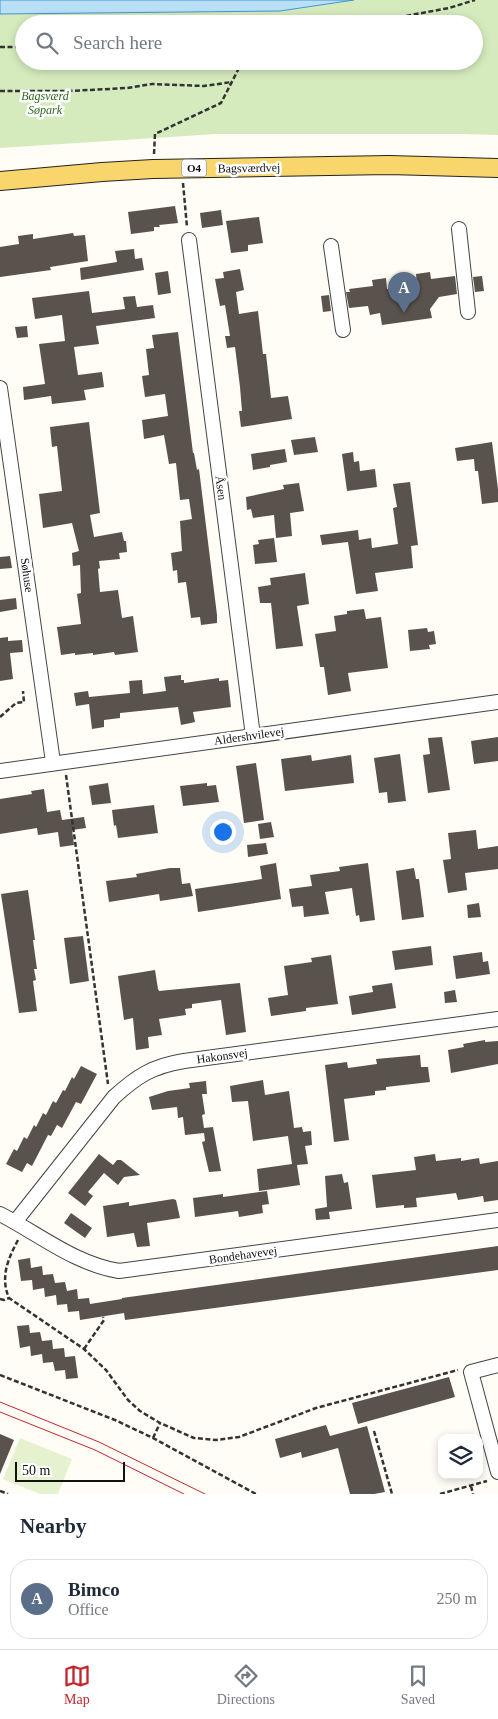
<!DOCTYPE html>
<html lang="en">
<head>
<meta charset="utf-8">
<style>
	body { margin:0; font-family:"Times New Roman",serif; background:#f2f2f3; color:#1f2937 }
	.controls { position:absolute; right:15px; bottom:15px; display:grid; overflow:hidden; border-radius:10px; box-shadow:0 2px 8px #0003 }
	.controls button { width:45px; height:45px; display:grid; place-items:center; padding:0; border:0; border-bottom:1px solid #e0e1e3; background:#fff; color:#1f2937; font:25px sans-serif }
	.scale { position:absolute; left:15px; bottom:12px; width:110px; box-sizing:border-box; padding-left:5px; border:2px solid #111; border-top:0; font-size:14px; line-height:18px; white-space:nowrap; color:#111; -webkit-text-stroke:4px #fff; paint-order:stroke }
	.you { position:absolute; left:222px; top:831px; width:18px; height:18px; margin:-12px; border:4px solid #fff; border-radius:50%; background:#1a73e8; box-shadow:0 0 0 8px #1a73e833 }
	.badge { display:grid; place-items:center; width:32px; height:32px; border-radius:50%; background:#c4262e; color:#fff; font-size:16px; font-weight:700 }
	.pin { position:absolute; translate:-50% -41px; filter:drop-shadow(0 1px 2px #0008) }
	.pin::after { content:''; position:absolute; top:26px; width:18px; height:15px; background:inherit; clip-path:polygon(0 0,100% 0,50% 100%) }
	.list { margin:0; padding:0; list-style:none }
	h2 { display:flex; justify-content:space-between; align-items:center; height:65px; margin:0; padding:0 20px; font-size:21px }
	h2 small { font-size:16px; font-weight:400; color:#747a83 }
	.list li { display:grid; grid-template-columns:32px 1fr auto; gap:15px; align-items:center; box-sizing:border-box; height:80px; margin:0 10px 10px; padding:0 10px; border:1px solid #e0e1e3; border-radius:20px }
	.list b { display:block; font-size:19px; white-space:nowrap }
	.list p { margin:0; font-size:16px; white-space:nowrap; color:#747a83 }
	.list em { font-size:16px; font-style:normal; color:#747a83 }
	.icon { flex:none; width:28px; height:28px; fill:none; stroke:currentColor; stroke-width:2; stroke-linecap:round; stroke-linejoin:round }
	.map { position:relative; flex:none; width:498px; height:1494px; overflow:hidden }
	.search { position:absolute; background:#fff; box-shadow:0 2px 8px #0003; left:15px; right:15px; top:15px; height:55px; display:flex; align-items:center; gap:12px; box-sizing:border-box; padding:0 18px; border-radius:28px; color:#747a83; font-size:19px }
	.sheet { height:155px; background:#fff }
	nav { display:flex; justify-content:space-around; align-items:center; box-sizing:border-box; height:70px; border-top:1px solid #e0e1e3; background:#fff; font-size:14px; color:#747a83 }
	nav a { display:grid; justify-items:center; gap:2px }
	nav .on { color:#c4262e }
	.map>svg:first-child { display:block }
</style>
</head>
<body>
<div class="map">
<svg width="498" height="1494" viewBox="0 0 498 1494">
	<rect width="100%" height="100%" fill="#fffdf5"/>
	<path fill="#d5ebbd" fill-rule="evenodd" d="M354,0H498V135L463,134H216L0,148V14L280,11ZM24,24H474V61H24Z"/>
	<path fill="#e6f2cf" d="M20,1438L72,1459L58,1494H40L3,1479Z"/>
	<path fill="#b9e0f7" stroke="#3f96cf" d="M0,0H354L280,11L0,14Z"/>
	<path fill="#5a524d" d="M175,206L178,223L159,225L160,227H154V231L131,234L128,212Z
		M221,210L223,225L202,228L200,213Z
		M259,217L263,243L248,245V251L231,253L226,221Z
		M73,233L74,236L85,235L88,261L50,267L51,270L0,277V247L19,244L18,236L33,234V239Z
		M134,249L135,259L142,258L144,270L81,280L80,268L117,262L115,251Z
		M240,269L244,290L236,292L239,314L258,311L263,354H266L271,398L288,396L292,419L241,427L239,411H242L240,387L235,347L227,348L225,336H230L225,305L220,306L215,279L224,278L223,272Z
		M168,271L171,293L158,295L155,273Z
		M430,272L431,279L455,276L457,294L439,297L430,309L432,318L382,325L380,313L370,315L368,306L349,308L346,292H350L349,289L373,286L372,280L386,278L387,289L417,285L416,274Z
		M482,276L484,291L475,292L473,277Z
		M89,291L92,313L125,309L123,297L135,296L137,307L153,305L155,318L96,326L99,344L74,347L78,375L102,372L104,387L84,390L86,400L52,404L51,396L24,400L23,387L45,384L39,344L65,341L62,315L35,319L32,298Z
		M329,295L331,311L323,312L321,296Z
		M27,326L28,337L17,338L15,327Z
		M178,332L193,453H194L197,470L199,469L217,615V623L201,625L200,617L191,618L186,582L178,583L177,570L173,571L171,553L182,551L180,521L192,519L189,499L180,500L176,463L169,464L164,435L144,439L142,420L168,416L165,394L145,397L142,376L149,375L146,349L154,348L152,335Z
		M89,422L100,513L90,515L94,537L122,532L124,541H126L127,552L119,553L120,559L99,561L100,568L98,569L100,592L118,590L122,618L133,616L138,652L115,655L114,652L93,655V653L75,655V653L61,655L57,627L81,624L77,594L81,593L80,565L73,566L72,553L79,551L72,523L43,528L39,494L62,491L57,446L52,447L50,427Z
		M315,437L318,452L294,455L291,440Z
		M492,442L498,489V502L482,504L478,471H475L474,459L457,461L455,448Z
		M285,449L287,462L270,465V467L253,470L251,454Z
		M353,452L354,462L359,461L360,471L375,469L377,487L347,491L342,454Z
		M410,482L418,545L411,546L413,568L375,573L378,591L356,594L348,542L322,545L320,535L358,530L359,540L371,538L372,548L398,544L393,508L397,507L393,484Z
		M299,483L304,511L290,513L292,536L276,538L274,515L253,518L251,509L247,510L246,497L284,489L283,485Z
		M274,538L277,562L255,564L253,545L259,544L258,540Z
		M10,556L12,568L0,569V557Z
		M305,573L309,604L297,606L303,646L276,649L271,603H260L258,587L271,585L270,578Z
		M16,598L17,609L0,612V600Z
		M364,609L366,619L381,617L388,668L348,673L351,691L328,695L324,667H320L315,634L336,631L334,616L347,614V611Z
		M427,628L428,632L434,631L436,644L429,645L430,649L410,651L408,630Z
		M8,637V641L22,640L23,652L10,653L13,679L0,681V638Z
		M181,675V680H184V683L219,678V681L228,680L231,707L193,712L195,722L181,725L178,707L120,713V718L104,720V727L92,729L89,704L76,706L74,693L88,691L89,697L130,693L129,681L142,680L143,694L166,691L164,677Z
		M442,737L450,790L428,793L423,755L430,754L428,738Z
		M498,737V761L474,764L471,741Z
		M400,754L406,801L388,803L387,792L379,793L374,758Z
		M311,755L312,761L351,755L354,783L285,791L281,759Z
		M256,763L264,820L244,823L236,766Z
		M108,783L111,803L92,805L89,786Z
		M207,783V786L216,785L219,802L183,806L180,786Z
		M44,789L47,812L60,810L62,820L84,817L86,828L72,830L74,845L60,847L58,832L38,835L37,828L0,834V799L32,794L31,791Z
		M154,805L158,833L118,838L116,825L114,826L112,810Z
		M271,822L274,837L260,839L258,824Z
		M476,830L478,849L498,846V869L465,873L467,890L448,893L443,860L451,859L448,833Z
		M266,843L268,854L248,857L247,845Z
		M276,863L281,899L198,912L195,889L262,879L260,866Z
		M368,863L375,920L360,922L359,915L356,916L352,888L325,892L329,914L304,917L303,906L292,907L289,889L312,886L310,875L340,871L339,867Z
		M170,868H180L182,884L190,883L193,896L160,901L159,894L109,902L106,881L137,877L136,874Z
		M414,868L416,879H419L424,917L402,920L396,871Z
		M28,890L35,940H33L37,969H34L36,980L33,981L37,1011L19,1013L1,894Z
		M479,903L481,917L468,918L467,905Z
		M83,936L89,981L70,984L64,938Z
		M431,946L433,965L395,970L392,951Z
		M482,952L483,962L488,961L490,974L456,979L453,956Z
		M331,955L338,1004L306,1008V1011L271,1016L268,998L288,995L284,966L312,962L311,958Z
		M155,970L158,989L159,991L240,983L246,1032L226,1035L221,1000L192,1004V1008L185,1009L186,1015L159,1019L162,1035L148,1037L149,1048L136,1050L133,1018L124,1020L118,976Z
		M392,983L396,1008L352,1015L349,996L373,992L372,986Z
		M455,990L457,1002L445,1003L444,992Z
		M485,1040V1042L498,1041V1064L451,1073L448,1050L464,1047L463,1044Z
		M420,1055L421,1067H428L430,1082L386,1087V1090L375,1091V1095L344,1099L349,1140L334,1142L325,1065L347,1062L348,1068L377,1064L376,1059Z
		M81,1066L97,1074L81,1104L76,1102L62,1128L57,1125L51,1136L48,1135L32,1166L27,1163L22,1172L6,1164L14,1149L17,1151L24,1137L27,1139L34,1125L36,1127L43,1113L46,1115L53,1101L56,1103L63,1090L65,1091L72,1077L74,1079Z
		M263,1080L265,1095L289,1091L294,1128L302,1127L303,1132L311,1131L312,1145L305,1146L308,1164L297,1165L300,1185L259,1191L257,1169L292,1164L288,1136L253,1141L248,1101L232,1102L230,1086Z
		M206,1081L207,1094H202L205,1114L202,1115L204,1128L213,1127L221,1171L209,1172L202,1142L205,1141L204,1133L185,1135L183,1117L178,1118L177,1107L152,1110L149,1097L168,1091L190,1088L189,1083Z
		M99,1154L113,1165L117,1160H121L140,1175L124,1177L118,1185L104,1173L88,1192L93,1196L85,1206L68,1193Z
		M435,1154L436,1161L461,1158V1161L479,1158L480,1164L498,1161V1200L484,1202L483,1196L458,1200L456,1193L416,1198L417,1207L404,1208V1205L376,1208L372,1175L416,1170L414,1157Z
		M342,1174L344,1183L348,1182L352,1209L329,1212L330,1219L316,1220L315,1209L327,1207L325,1176Z
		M267,1191L269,1204L262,1205L263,1213L239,1217L238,1211L195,1217L193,1198L223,1194V1197Z
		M173,1199L176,1200L180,1218L147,1223L150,1246L137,1247L134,1233L107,1237L103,1206L129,1202V1206Z
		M71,1213L92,1228L85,1238L64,1223Z
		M498,1246V1270L125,1320L124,1313L80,1320L79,1311L68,1312L67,1304L57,1305L56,1295L45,1297L44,1288L33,1290L32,1280L21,1281L18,1260L30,1258L31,1268L42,1266L43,1275L53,1274L55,1283L65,1282L67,1291L77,1289L78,1299L89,1298L90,1304L122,1299V1298Z
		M29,1325L30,1333L40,1332L42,1341L52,1340L53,1349L64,1348L65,1357L75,1356L78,1378L66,1379L65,1370L55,1371L53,1362L43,1363L42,1354L31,1356L30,1346L20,1348L17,1326Z
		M449,1377L455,1397L358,1424L352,1403Z
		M326,1425L330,1436L367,1426L385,1492L374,1494H350L338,1448L302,1458L301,1452L280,1458L275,1439Z
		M0,1434L14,1440L0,1474Z"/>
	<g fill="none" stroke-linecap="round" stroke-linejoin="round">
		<g stroke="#444" stroke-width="16">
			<path id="minor" d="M459,229L468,312
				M189,240L253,736
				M331,246L343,330
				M0,388L53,762
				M0,771L498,702
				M0,1214C39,1234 75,1264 119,1271L498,1220
				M15,1222L114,1097C137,1076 153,1066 184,1061L498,1019
				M498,1365L471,1372L498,1472"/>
		</g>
		<g stroke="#222" stroke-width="20">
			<path id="major" d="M0,181L102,172L153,169L389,165L498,168"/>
		</g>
		<path stroke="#333" stroke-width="2.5" stroke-dasharray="5 2.5" stroke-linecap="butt" d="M362,24L449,8L475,0
			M0,47H24
			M0,91H69L127,88L152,84L204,86L232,82
			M154,154L155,134L221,103L238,70V61
			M183,183L187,227
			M0,717L16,703L24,702L23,691
			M66,775L108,1084
			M18,1240C8,1259 0,1277 9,1298L84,1349L106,1370L128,1400L140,1411L160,1423L194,1438L216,1440L239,1437L316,1408L458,1370
			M0,1299L4,1300L9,1298
			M84,1349L104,1320L103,1317
			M0,1375L115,1420L153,1438L256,1494
			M374,1431L392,1494
			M153,1438L160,1423
			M471,1486L473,1494
			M0,1491L8,1494
			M440,1494L487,1481"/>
		<use href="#minor" stroke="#fff" stroke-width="14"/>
		<use href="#major" stroke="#f9d66b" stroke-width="18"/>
		<path stroke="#c4262e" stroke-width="1" d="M0,1402L99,1442L205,1494
			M0,1412L95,1450L184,1494"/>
	</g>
	<g text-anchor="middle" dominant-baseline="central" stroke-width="5" stroke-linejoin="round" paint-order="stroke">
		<rect fill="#fff" stroke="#585858" stroke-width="1" x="181.5" y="159.5" width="25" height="17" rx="4"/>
		<g font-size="11" font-weight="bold" fill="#111">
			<text x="194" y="168">O4</text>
		</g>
		<g font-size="12" font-style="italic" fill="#2f6b1f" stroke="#fff">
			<text x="45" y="96">Bagsværd<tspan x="45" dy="14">Søpark</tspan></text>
		</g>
		<g font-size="12" fill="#111" stroke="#fff">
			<text transform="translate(249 168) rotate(-1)">Bagsværdvej</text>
			<text transform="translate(221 488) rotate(83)">Åsen</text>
			<text transform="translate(27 575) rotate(82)">Søhuse</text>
			<text transform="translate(249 736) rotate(-8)">Aldershvilevej</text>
			<text transform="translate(222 1056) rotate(-8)">Hakonsvej</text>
			<text transform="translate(243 1255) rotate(-8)">Bondehavevej</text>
		</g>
	</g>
</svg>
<div class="controls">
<button><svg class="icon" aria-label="layers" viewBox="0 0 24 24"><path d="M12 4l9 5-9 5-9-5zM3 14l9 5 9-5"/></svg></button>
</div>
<div class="scale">50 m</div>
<div class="you"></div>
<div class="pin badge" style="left:404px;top:313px;background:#5c6f8a">A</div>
<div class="search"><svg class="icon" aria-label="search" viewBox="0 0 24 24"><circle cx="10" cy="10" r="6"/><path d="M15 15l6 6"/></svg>Search here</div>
</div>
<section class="sheet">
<h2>Nearby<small></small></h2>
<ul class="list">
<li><span class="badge" style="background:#5c6f8a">A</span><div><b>Bimco</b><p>Office</p></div><em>250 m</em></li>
</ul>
</section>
<nav>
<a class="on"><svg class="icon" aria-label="map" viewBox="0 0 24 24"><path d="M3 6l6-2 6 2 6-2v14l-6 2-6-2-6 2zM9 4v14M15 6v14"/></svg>Map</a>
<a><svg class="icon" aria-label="directions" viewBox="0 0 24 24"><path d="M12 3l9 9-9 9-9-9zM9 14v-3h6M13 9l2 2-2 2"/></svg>Directions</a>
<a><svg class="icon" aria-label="saved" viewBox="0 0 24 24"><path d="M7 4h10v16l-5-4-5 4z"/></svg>Saved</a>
</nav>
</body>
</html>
